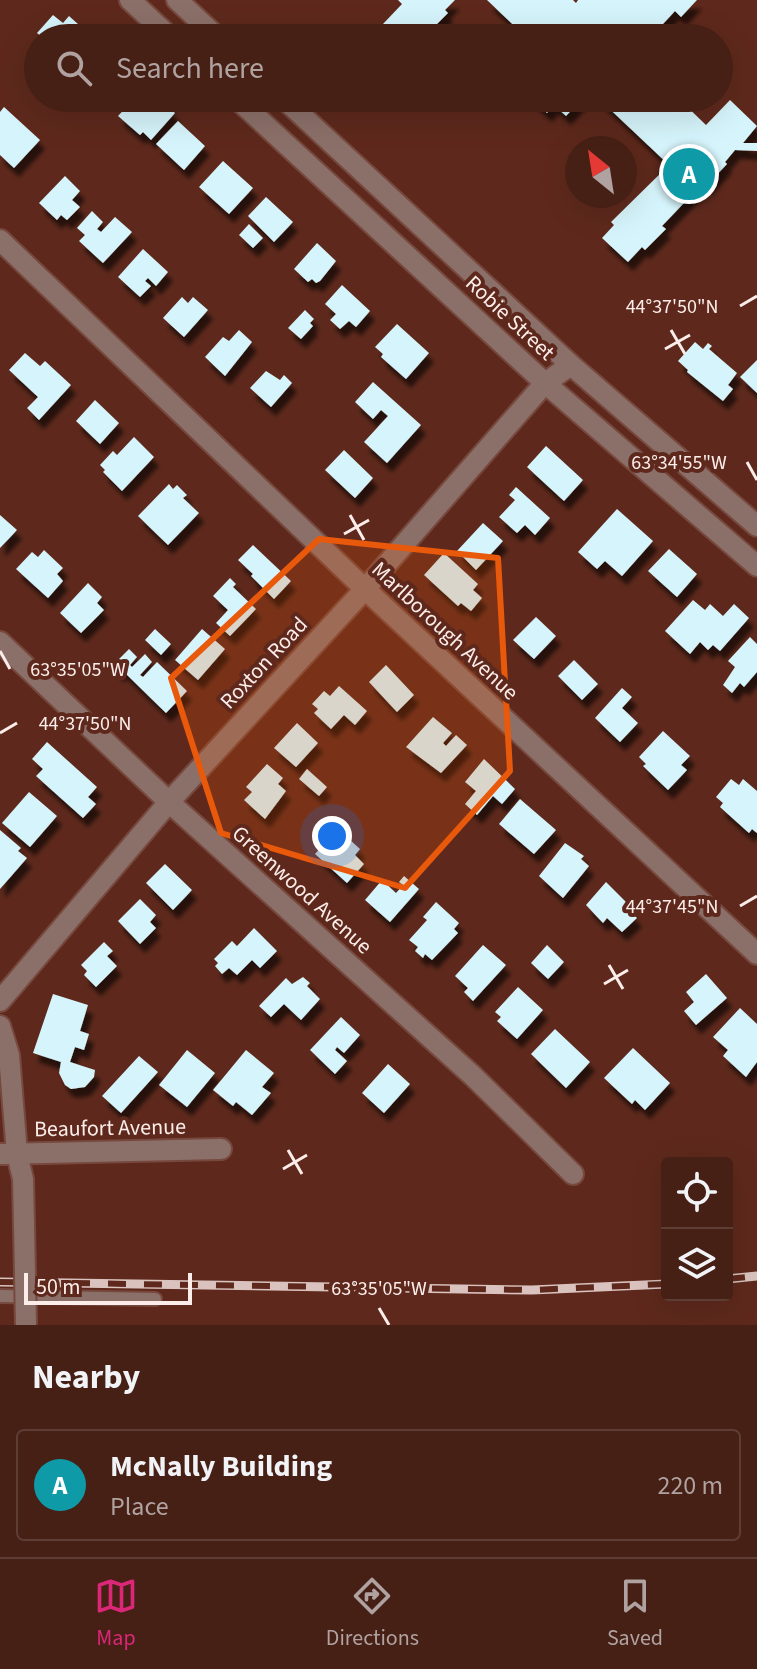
<!DOCTYPE html>
<html lang="en">
<head>
<meta charset="utf-8">
<style>
	body { margin:0; font-family:"Source Sans 3",sans-serif; background:#502c22; color:#f1f3f6 }
	.controls { position:absolute; right:24px; bottom:24px; display:grid; overflow:hidden; border-radius:8px; box-shadow:0 8px 32px #0002 }
	.controls button { width:72px; height:72px; display:grid; place-items:center; padding:0; border:0; border-bottom:2px solid #5e3d34; background:#461f15; color:#f1f3f6; font:40px sans-serif }
	.compass { position:absolute; left:565px; top:136px; width:72px; height:72px; border-radius:50%; background:#461f15; box-shadow:0 8px 32px #0002; rotate:330deg }
	.scale { position:absolute; left:24px; bottom:20px; width:168px; box-sizing:border-box; padding-left:8px; border:4px solid #fcedea; border-top:0; font-size:22px; line-height:28px; white-space:nowrap; color:#fcedea; -webkit-text-stroke:6px #5e291c; paint-order:stroke }
	.you { position:absolute; left:332px; top:836px; width:28px; height:28px; margin:-20px; border:6px solid #fff; border-radius:50%; background:#1a73e8; box-shadow:0 0 0 12px #1a73e833 }
	.badge { display:grid; place-items:center; width:52px; height:52px; border-radius:50%; background:#db2777; color:#fff; font-size:26px; font-weight:700 }
	.pin { position:absolute; translate:-50% -50%; border:4px solid #fff; box-shadow:0 2px 8px #0006 }
	.list { margin:0; padding:0; list-style:none }
	h2 { display:flex; justify-content:space-between; align-items:center; height:104px; margin:0; padding:0 32px; font-size:34px }
	h2 small { font-size:26px; font-weight:400; color:#b0a2a0 }
	.list li { display:grid; grid-template-columns:52px 1fr auto; gap:24px; align-items:center; box-sizing:border-box; height:112px; margin:0 16px 16px; padding:0 16px; border:2px solid #5e3d34; border-radius:8px }
	.list b { display:block; font-size:30px; white-space:nowrap }
	.list p { margin:0; font-size:26px; white-space:nowrap; color:#b0a2a0 }
	.list em { font-size:26px; font-style:normal; color:#b0a2a0 }
	.icon { flex:none; width:44px; height:44px; fill:none; stroke:currentColor; stroke-width:2; stroke-linecap:round; stroke-linejoin:round }
	.map { position:relative; flex:none; width:757px; height:1325px; overflow:hidden }
	.search { position:absolute; background:#461f15; box-shadow:0 8px 32px #0002; left:24px; right:24px; top:24px; height:88px; display:flex; align-items:center; gap:20px; box-sizing:border-box; padding:0 28px; border-radius:44px; color:#b0a2a0; font-size:30px }
	.sheet { height:232px; background:#461f15 }
	nav { display:flex; justify-content:space-around; align-items:center; box-sizing:border-box; height:112px; border-top:2px solid #5e3d34; background:#461f15; font-size:22px; color:#b0a2a0 }
	nav a { display:grid; justify-items:center; gap:4px }
	nav .on { color:#db2777 }
	.map>svg:first-child { display:block }
</style>
</head>
<body>
<div class="map">
<svg width="757" height="1325" viewBox="0 0 757 1325">
	<defs>
		<filter id="shadow"><feDropShadow dx="5" dy="9" stdDeviation="2" flood-color="#0009"/></filter>
	</defs>
	<rect width="100%" height="100%" fill="#5e291c"/>
	<path fill="#d6f4fb" filter="url(#shadow)" d="M398,0H455L445,10L448,13L432,29L429,27L418,38H397L383,24L402,4Z
		M487,0H573L576,3L578,0H697L681,17L675,11L650,38H527Z
		M53,15L63,23L69,16L88,33L83,38H55L51,35L43,38L37,33Z
		M135,98H166L171,102L167,106L175,113L151,140L143,132L140,135L118,116Z
		M531,98H583L566,116L554,105L547,113Z
		M598,98H678L706,125L730,100L757,126L743,143H757V151L735,150L725,162L727,164L706,186L703,183L662,226L666,229L645,250L642,247L628,262L602,238L614,225L611,222L669,165Z
		M4,107L40,140L14,168L0,155V112Z
		M178,121L205,146L184,170L156,144Z
		M223,161L253,188L229,214L199,187Z
		M65,176L80,191L72,200L80,207L67,220L61,215L57,220L39,203Z
		M266,197L293,222L274,242L248,216Z
		M92,211L103,222L97,229L101,232L115,217L132,232L103,263L79,241L85,235L77,228Z
		M249,224L263,238L253,248L239,235Z
		M317,243L336,261L320,281L316,283L312,279L308,282L294,269Z
		M143,249L168,272L156,286L148,278L145,281L151,286L140,297L118,277Z
		M342,285L370,311L356,327L349,321L340,329L330,320L336,314L325,304Z
		M182,297L188,303L193,297L208,310L184,337L163,318Z
		M305,310L314,319L310,323L313,326L301,339L288,328Z
		M397,324L429,353L406,379L381,357L383,354L375,347Z
		M239,330L252,342L225,376L205,357L223,337L229,341Z
		M695,342L703,349L708,343L712,346L709,349L737,373L728,385L733,389L723,401L687,372L688,370L678,361Z
		M25,353L40,366L45,361L71,385L39,420L27,408L38,397L9,370Z
		M757,360V393L740,377Z
		M266,371L280,380L284,375L292,383L271,407L250,388Z
		M373,382L421,425L387,463L364,442L388,416L381,410L373,419L355,402Z
		M95,400L119,423L100,444L76,421Z
		M134,437L154,457L122,491L103,472L105,470L100,465L113,451L117,455Z
		M546,446L583,480L564,501L527,467Z
		M344,450L373,478L355,498L325,470Z
		M169,484L173,489L177,485L187,495L183,498L199,513L168,545L138,516Z
		M516,487L550,518L535,535L525,525L517,533L499,517L515,500L509,495Z
		M617,509L653,541L622,576L605,561L597,569L578,552Z
		M0,515L17,530L0,548Z
		M483,523L503,541L476,570L457,551Z
		M253,545L291,581L274,599L251,576L253,574L238,560Z
		M669,549L697,574L677,597L648,571Z
		M44,550L63,568L57,574L63,581L48,598L16,569L32,552L38,557Z
		M444,553L478,584L473,590L482,598L471,611L461,603L458,606L424,575Z
		M230,578L236,584L233,587L256,609L230,636L216,623L228,610L213,596Z
		M88,583L102,597L97,603L104,610L81,633L60,613Z
		M693,600L705,610L710,604L723,616L734,604L749,618L720,651L713,645L708,650L700,642L690,654L665,631Z
		M536,617L556,636L534,659L513,640Z
		M155,629L171,644L161,655L145,640Z
		M202,629L225,649L198,680L175,660Z
		M750,637L757,644V672L744,687L740,683L732,693L723,685L735,667L728,661Z
		M129,649L137,657L130,665L132,667L145,654L152,662L140,675L143,677L157,662L187,691L166,713L122,670L119,673L115,669L117,666L115,663Z
		M574,660L598,684L582,700L558,676Z
		M386,665L414,695L397,712L369,682Z
		M339,686L367,711L355,725L344,715L331,729L314,713L318,709L312,704L324,691L330,696Z
		M622,688L632,697L622,708L638,723L620,742L595,718Z
		M433,717L452,733L443,743L446,746L456,735L467,745L441,773L406,747Z
		M297,723L318,743L296,767L274,748Z
		M663,731L690,756L681,765L687,770L668,790L643,766L646,764L639,757Z
		M47,742L97,787L88,797L96,804L83,818L36,776L43,769L32,759Z
		M484,759L515,789L502,804L493,796L477,815L465,804L476,791L465,782Z
		M267,764L283,778L278,784L286,791L265,819L244,800L252,792L246,787Z
		M307,769L327,787L319,796L299,779Z
		M731,779L739,785L743,779L757,791V833L752,829L749,833L720,807L723,803L716,797Z
		M29,792L57,816L30,847L2,823Z
		M520,799L556,830L534,854L499,824Z
		M338,829L360,849L355,855L364,864L347,883L315,854Z
		M0,830L21,848L18,851L27,858L0,889Z
		M565,843L584,856L581,859L589,866L563,898L539,876Z
		M165,864L192,890L173,910L146,883Z
		M404,876L419,889L390,922L365,900L382,880L396,893L403,885L399,882Z
		M606,882L631,907L628,909L637,918L622,932L607,918L603,923L586,905Z
		M140,899L156,915L150,922L156,928L140,944L118,921Z
		M436,902L459,923L454,929L458,933L432,960L425,954L423,958L415,951L418,947L409,940L427,920L423,917Z
		M254,928L277,951L260,968L252,960L237,975L229,968L222,974L215,966L218,963L214,959L232,941L237,946Z
		M104,942L113,951L107,956L117,966L96,987L84,975L87,971L81,965Z
		M483,945L506,965L473,1001L464,992L468,988L455,976Z
		M547,945L564,962L548,979L531,963Z
		M706,974L727,998L696,1025L684,1011L694,1002L686,992Z
		M303,977L310,983L307,986L320,999L301,1020L284,1004L271,1017L259,1006L286,978L292,984Z
		M518,987L543,1010L517,1039L497,1021L501,1017L495,1012Z
		M53,994L88,1005L80,1031L89,1034L84,1050L75,1047L70,1062L95,1070L94,1077L85,1087L71,1089L65,1085L59,1073L61,1062L33,1053Z
		M740,1008L757,1024V1062L746,1077L723,1056L728,1050L713,1037Z
		M341,1017L360,1035L344,1053L337,1047L335,1050L347,1061L335,1074L310,1050Z
		M555,1029L590,1062L566,1088L531,1054Z
		M633,1048L670,1083L645,1110L635,1100L632,1104L604,1078Z
		M187,1050L215,1073L187,1107L159,1085Z
		M246,1050L274,1073L262,1087L271,1093L252,1115L236,1102L233,1106L213,1090Z
		M139,1056L158,1072L121,1113L102,1096Z
		M388,1064L410,1084L384,1113L362,1093Z"/>
	<g fill="none" stroke-linecap="round" stroke-linejoin="round">
		<g stroke="#77483d" stroke-width="16">
			<path id="service" d="M0,1296L155,1299"/>
		</g>
		<g stroke="#77483d" stroke-width="24">
			<path id="minor" d="M130,0L171,38
				M177,0L218,38
				M236,98L545,383L757,566
				M283,98L571,365L757,526
				M0,240L365,589L757,954
				M0,642L169,802L473,1076L573,1174
				M0,1001L169,802L365,589L545,383L571,365
				M0,1026L9,1055L17,1154L23,1179L24,1225
				M0,1154L221,1149"/>
		</g>
		<use href="#service" stroke="#8b7069" stroke-width="12"/>
		<use href="#minor" stroke="#8b7069" stroke-width="20"/>
		<g stroke="#dac3be" stroke-width="9">
			<path id="rail" d="M727,1279L757,1276
				M0,1282L532,1290L667,1284"/>
		</g>
		<use href="#rail" stroke="#5e291c" stroke-width="6" stroke-dasharray="18" stroke-linecap="butt"/>
		<g stroke="#77483d" stroke-width="24" stroke-linecap="butt">
			<path id="minor-bridge" d="M24,1225L26,1325"/>
		</g>
		<use href="#minor-bridge" stroke="#8b7069" stroke-width="20"/>
	</g>
	<path fill="#e8590c" fill-opacity="0.2" stroke="#e8590c" stroke-width="6" stroke-linejoin="round" d="M319,539L498,558L510,771L405,888L221,833L171,678Z"/>
	<path fill="none" stroke="#fcedea" stroke-width="3" d="M740,306L757,296M671,330L685,354M665,349L690,335M747,462L757,480M350,515L364,540M344,534L369,520M0,651L10,669M0,733L17,723M740,906L757,896M609,965L623,989M604,984L628,970M288,1150L302,1174M283,1169L307,1155M379,1308L389,1325"/>
	<g text-anchor="middle" dominant-baseline="central" stroke-width="8" stroke-linejoin="round" paint-order="stroke">
		<g font-size="22" fill="#fcedea" stroke="#5e291c">
			<text transform="translate(510 318) rotate(43)">Robie Street</text>
			<text transform="translate(445 631) rotate(43)">Marlborough Avenue</text>
			<text transform="translate(264 663) rotate(-47)">Roxton Road</text>
			<text transform="translate(302 890) rotate(42)">Greenwood Avenue</text>
			<text transform="translate(110 1128) rotate(-1)">Beaufort Avenue</text>
		</g>
	</g>
	<g font-size="20" text-anchor="middle" fill="#fcedea" stroke="#5e291c" stroke-width="8" stroke-linejoin="round" paint-order="stroke">
		<text x="672" y="313">44°37'50"N</text>
		<text x="679" y="469">63°34'55"W</text>
		<text x="78" y="676">63°35'05"W</text>
		<text x="85" y="730">44°37'50"N</text>
		<text x="672" y="913">44°37'45"N</text>
		<text x="379" y="1295">63°35'05"W</text>
	</g>
</svg>
<div class="controls">
<button><svg class="icon" aria-label="locate" viewBox="0 0 24 24"><circle cx="12" cy="12" r="6"/><path d="M12 2v4M12 18v4M2 12h4M18 12h4"/></svg></button>
<button><svg class="icon" aria-label="layers" viewBox="0 0 24 24"><path d="M12 4l9 5-9 5-9-5zM3 14l9 5 9-5"/></svg></button>
</div>
<svg class="compass" viewBox="-18 -18 36 36"><path d="M0-13l5 13h-10z" fill="#e53935"/><path d="M0 13l5-13h-10z" fill="#b0a2a0"/></svg>
<div class="scale">50 m</div>
<div class="you"></div>
<div class="pin badge" style="left:689px;top:174px;background:#0f9aa8">A</div>
<div class="search"><svg class="icon" aria-label="search" viewBox="0 0 24 24"><circle cx="10" cy="10" r="6"/><path d="M15 15l6 6"/></svg>Search here</div>
</div>
<section class="sheet">
<h2>Nearby<small></small></h2>
<ul class="list">
<li><span class="badge" style="background:#0f9aa8">A</span><div><b>McNally Building</b><p>Place</p></div><em>220 m</em></li>
</ul>
</section>
<nav>
<a class="on"><svg class="icon" aria-label="map" viewBox="0 0 24 24"><path d="M3 6l6-2 6 2 6-2v14l-6 2-6-2-6 2zM9 4v14M15 6v14"/></svg>Map</a>
<a><svg class="icon" aria-label="directions" viewBox="0 0 24 24"><path d="M12 3l9 9-9 9-9-9zM9 14v-3h6M13 9l2 2-2 2"/></svg>Directions</a>
<a><svg class="icon" aria-label="saved" viewBox="0 0 24 24"><path d="M7 4h10v16l-5-4-5 4z"/></svg>Saved</a>
</nav>
</body>
</html>
